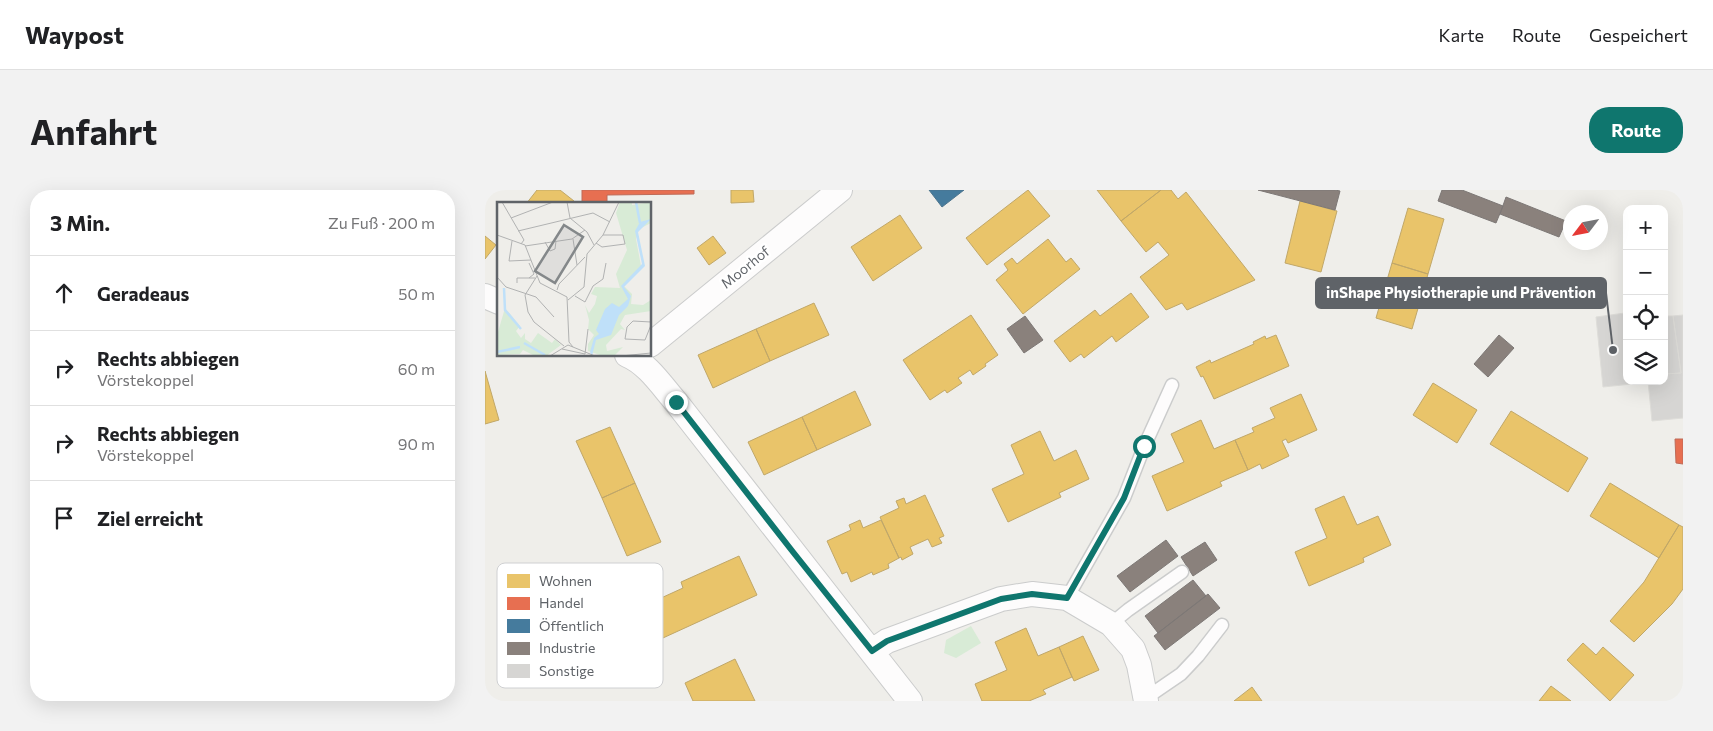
<!DOCTYPE html>
<html lang="de">
<head>
<meta charset="utf-8">
<style>
	body { margin:0; font-family:Commissioner,sans-serif; background:#f2f2f2; color:#202124 }
	.controls { position:absolute; right:15px; top:15px; display:grid; overflow:hidden; border-radius:10px; box-shadow:0 5px 20px #0002 }
	.controls button { width:45px; height:45px; display:grid; place-items:center; padding:0; border:0; border-bottom:1px solid #e0e0e0; background:#fff; color:#202124; font:25px sans-serif }
	.compass { position:absolute; left:1078px; top:15px; width:45px; height:45px; border-radius:50%; background:#fff; box-shadow:0 5px 20px #0002; rotate:238deg }
	.stop { position:absolute; width:15px; height:15px; margin:-11px; border:4px solid #0f766e; border-radius:50%; background:#fff }
	.stop.end { background:#0f766e; border-color:#fff; box-shadow:0 1px 5px #0008 }
	.list { margin:0; padding:0; list-style:none }
	h2 { display:flex; justify-content:space-between; align-items:center; height:65px; margin:0; padding:0 20px; font-size:21px }
	h2 small { font-size:16px; font-weight:400; color:#757577 }
	.list li { display:grid; grid-template-columns:32px 1fr auto; gap:15px; align-items:center; box-sizing:border-box; height:75px; padding:0 20px; border-top:1px solid #e0e0e0 }
	.list b { display:block; font-size:19px; white-space:nowrap }
	.list p { margin:0; font-size:16px; white-space:nowrap; color:#757577 }
	.list em { font-size:16px; font-style:normal; color:#757577 }
	.icon { flex:none; width:28px; height:28px; fill:none; stroke:currentColor; stroke-width:2; stroke-linecap:round; stroke-linejoin:round }
	.map { position:relative; flex:none; width:1198px; height:511px; overflow:hidden; border-radius:20px }
	header { display:flex; align-items:center; gap:30px; box-sizing:border-box; height:70px; padding:0 25px; background:#fff; border-bottom:1px solid #e0e0e0 }
	header strong { font-size:24px }
	nav { display:flex; gap:28px; margin-inline-start:auto; font-size:18px }
	.intro { display:flex; align-items:center; justify-content:space-between; box-sizing:border-box; height:120px; padding:0 30px }
	h1 { margin:0; font-size:35px }
	.button { padding:12px 22px; border-radius:20px; background:#0f766e; color:#fff; font-size:18px; font-weight:700 }
	main { display:flex; gap:30px; padding:0 30px }
	aside { flex:1; background:#fff; border-radius:20px; box-shadow:0 5px 20px #0002 }
	.map>svg:first-child { display:block }
</style>
</head>
<body>
<header>
<strong>Waypost</strong>
<nav><a>Karte</a><a>Route</a><a>Gespeichert</a></nav>
</header>
<div class="intro"><h1>Anfahrt</h1><a class="button">Route</a></div>
<main>
<aside>
<h2>3 Min.<small>Zu Fuß · 200 m</small></h2>
<ul class="list">
<li><svg class="icon" aria-label="ahead" viewBox="0 0 24 24"><path d="M12 20V5M6 11l6-6 6 6"/></svg><div><b>Geradeaus</b></div><em>50 m</em></li>
<li><svg class="icon" aria-label="right" viewBox="0 0 24 24"><path d="M7 20v-9h11M14 6l5 5-5 5"/></svg><div><b>Rechts abbiegen</b><p>Vörstekoppel</p></div><em>60 m</em></li>
<li><svg class="icon" aria-label="right" viewBox="0 0 24 24"><path d="M7 20v-9h11M14 6l5 5-5 5"/></svg><div><b>Rechts abbiegen</b><p>Vörstekoppel</p></div><em>90 m</em></li>
<li><svg class="icon" aria-label="arrive" viewBox="0 0 24 24"><path d="M6 21V4h12l-3 4 3 4H6"/></svg><div><b>Ziel erreicht</b></div></li>
</ul>
</aside>
<div class="map">
<svg width="1198" height="511" viewBox="0 0 1198 511">
	<rect width="100%" height="100%" fill="#efeeea"/>
	<path fill="#d8ebd6" d="M486,436L496,453L471,468L459,463L461,450Z"/>
	<path fill="#e9c46a" stroke="#c0a769" d="M52,0H75L89,11L87,14H41Z
		M246,0H268L269,12L246,13Z
		M543,0L565,26L502,75L481,48Z
		M612,0H676L636,31Z
		M676,0H686L693,9L701,2L770,90L702,120L697,113L681,120L655,87L684,65L673,52L661,62L636,31Z
		M815,11L852,21L836,82L800,73Z
		M923,18L959,29L943,84L907,73Z
		M415,25L437,58L388,91L366,57Z
		M0,46L11,55L0,69Z
		M228,46L241,63L224,75L212,58Z
		M563,49L581,72L586,68L595,79L538,124L511,90L523,80L519,74L527,68L532,74Z
		M907,73L943,84L927,139L891,128Z
		M646,103L664,127L631,152L627,146L599,168L596,164L585,172L569,151L610,120L615,126Z
		M329,113L344,145L285,171L271,139Z
		M486,125L513,165L500,174L501,176L488,185L485,180L473,188L477,193L462,203L460,200L445,210L418,170Z
		M271,139L285,171L228,198L213,165Z
		M791,145L804,176L729,209L718,186L716,187L711,177L725,170L726,173L769,154L768,152L780,146L781,149Z
		M0,181L14,230L0,234Z
		M948,193L992,220L972,253L928,225Z
		M370,201L386,235L332,260L317,227Z
		M816,204L832,240L803,253L801,249L797,251L804,266L777,279L775,274L763,280L750,250L769,242L767,238L790,228L785,218Z
		M1026,221L1103,268L1083,302L1005,254Z
		M317,227L332,260L279,285L263,252Z
		M716,230L729,259L750,250L763,280L735,292L737,296L682,321L667,286L699,272L686,244Z
		M125,237L150,293L117,308L91,251Z
		M555,241L569,271L591,260L604,289L574,303L576,307L523,332L507,299L539,284L526,255Z
		M150,293L176,352L142,366L117,308Z
		M1125,293L1194,335L1174,368L1105,326Z
		M440,305L459,346L454,348L457,353L447,357L443,349L425,357L428,364L417,370L416,367L414,368L395,327L414,318L411,311L419,308L421,314Z
		M859,306L872,335L893,326L906,355L878,368L879,372L824,396L810,362L842,348L830,319Z
		M375,330L378,338L396,330L414,368L403,374L404,378L388,385L387,382L366,392L362,382L357,384L342,351L366,340L364,335Z
		M1194,335L1198,337V399L1187,414L1149,452L1125,431L1159,392Z
		M254,366L272,405L156,458L141,424L198,398L196,392Z
		M541,438L553,466L574,457L587,487L558,500L561,504L544,511H497L490,494L522,480L510,452Z
		M598,446L614,480L589,491L574,457Z
		M1098,453L1111,465L1118,457L1149,485L1125,511L1082,470Z
		M250,469L270,511H208L200,493Z
		M1066,496L1086,511H1054Z
		M767,497L777,511H749Z"/>
	<path fill="#e76f51" stroke="#be6b58" d="M97,0H209V4L122,5V14H97Z
		M1190,249H1198V274L1191,273Z"/>
	<path fill="#457b9d" stroke="#4d748d" d="M444,0H479L457,17Z"/>
	<path fill="#8a817c" stroke="#7d7876" d="M773,0H850L855,1L850,20Z
		M957,0H977L1018,16L1011,33L953,11Z
		M1021,7L1081,31L1074,47L1015,24Z
		M540,126L558,150L539,163L522,139Z
		M1014,145L1029,158L1003,187L989,174Z
		M681,350L693,366L645,402L632,386Z
		M720,352L732,370L708,386L696,367Z
		M708,390L721,406L673,443L660,426Z
		M723,404L735,418L680,460L669,446Z"/>
	<path fill="#d6d5d3" stroke="#deddd9" d="M1140,123L1142,130V191H1146L1147,194L1118,197L1111,127Z
		M1198,125V228L1167,231L1163,191H1179V184L1196,183L1188,126Z
		M1179,126H1188L1196,183L1179,184Z"/>
	<g fill="none" stroke-linecap="round" stroke-linejoin="round">
		<g stroke="#cbcccc" stroke-width="15">
			<path id="lane" d="M582,408L639,308L659,257L687,195
				M626,434L643,420L697,382
				M661,508L696,484L713,466L737,435"/>
		</g>
		<g stroke="#cbcccc" stroke-width="26">
			<path id="street" d="M0,106L14,112
				M165,155L355,0
				M142,165C162,173 177,196 191,212L425,511
				M387,461L402,451L516,409L547,404L582,408L626,434L648,459L654,475L661,511"/>
		</g>
		<use href="#lane" stroke="#fdfcfc" stroke-width="12"/>
		<use href="#street" stroke="#fdfcfc" stroke-width="24"/>
	</g>
	<g fill="none" stroke-linecap="round" stroke-linejoin="round">
		<path stroke="#0f766e" stroke-width="6" d="M191,212L308,362L387,461L402,451L516,409L547,404L582,408L639,308L659,256"/>
	</g>
	<g text-anchor="middle" dominant-baseline="central" stroke-width="5" stroke-linejoin="round" paint-order="stroke">
		<g font-size="14" fill="#5f6368" stroke="#fff">
			<text transform="translate(260 77) rotate(-39)">Moorhof</text>
		</g>
	</g>
	<g transform="translate(12 12)">
		<rect width="154" height="154" fill="#efeeea"/>
		<path d="M123,0H135V3L154,0V21L142,27L139,37L144,64L126,83L135,92L134,102L146,103L154,98V109L128,113L123,122L128,128L124,127L109,143L110,149L126,145L118,153H103L91,149V142L97,133L91,127L92,118L88,103L92,111L98,102L100,94L94,92L98,85L123,86L119,72L130,48L119,11ZM8,106L23,124L19,129L24,136L28,131V137L34,141L41,131L55,141L58,137L64,143L49,154H38L26,148L23,152L1,153V130Z" fill="#d8ebd6"/>
		<path d="M154,17L141,30L148,64L127,85L134,94L131,104L122,113L114,133L99,138L95,154L93,150L97,136L102,132L99,128L108,107L115,101L122,105L131,97L124,84L145,62L138,29L143,20Z" fill="#bfe0f9"/>
		<path fill="none" stroke="#bfe0f9" stroke-width="2.5" d="M139,0L143,21M7,86L8,108L24,127M27,141L48,153M0,150L23,145"/>
		<path fill="none" stroke="#b1b2b2" stroke-width="1" d="M5,0L27,38L24,42M70,0L73,16L90,30L97,43M14,16L56,0M21,29L96,11L113,20M0,33L28,43L43,81L70,95L72,140L76,145M76,37L80,63M15,39L12,59L34,58M48,40L53,49L58,47L59,39M99,41L105,45L128,42L126,33H106M28,44L75,37L88,28M40,74L28,93L31,110L37,120L67,144M0,75L9,85L39,95L57,115M32,76L37,72L32,61M20,81V76H38M96,84L106,77L109,61M60,88L62,82L88,55M78,94L88,100L96,84M71,98L87,85L90,52L106,33L122,0M154,120L136,119L130,125L128,137L148,138L154,123M65,147L88,152L91,127M53,154L71,143L98,154M124,154L154,151"/>
		<path fill="#84888a" fill-opacity="0.15" stroke="#84888a" stroke-width="2.5" d="M67,23L86,35L58,81L38,69Z"/>
		<rect width="154" height="154" fill="none" stroke="#5f6368" stroke-width="2.5"/>
	</g>
	<rect x="12" y="373" width="166" height="125" rx="8" fill="#fff" stroke="#cfd0d2" stroke-width="1"/>
	<rect x="22" y="384" width="23" height="14" fill="#e9c46a"/>
	<rect x="22" y="407" width="23" height="13" fill="#e76f51"/>
	<rect x="22" y="429" width="23" height="14" fill="#457b9d"/>
	<rect x="22" y="452" width="23" height="13" fill="#8a817c"/>
	<rect x="22" y="474" width="23" height="14" fill="#d6d5d3"/>
	<g font-size="14" fill="#5f6368">
		<text x="54" y="396">Wohnen</text>
		<text x="54" y="418">Handel</text>
		<text x="54" y="441">Öffentlich</text>
		<text x="54" y="463">Industrie</text>
		<text x="54" y="486">Sonstige</text>
	</g>
	<path fill="none" stroke="#5f6368" stroke-width="2" d="M1128 160L1121 103"/>
	<circle fill="#5f6368" stroke="#fff" stroke-width="2" cx="1128" cy="160" r="5"/>
	<rect fill="#5f6368" stroke="#5f6368" stroke-width="2" x="831" y="88" width="290" height="30" rx="5"/>
	<g font-size="15" text-anchor="middle" font-weight="bold" fill="#fff">
		<text x="976" y="108">inShape Physiotherapie und Prävention</text>
	</g>
</svg>
<div class="controls">
<button>+</button>
<button>−</button>
<button><svg class="icon" aria-label="locate" viewBox="0 0 24 24"><circle cx="12" cy="12" r="6"/><path d="M12 2v4M12 18v4M2 12h4M18 12h4"/></svg></button>
<button><svg class="icon" aria-label="layers" viewBox="0 0 24 24"><path d="M12 4l9 5-9 5-9-5zM3 14l9 5 9-5"/></svg></button>
</div>
<svg class="compass" viewBox="-18 -18 36 36"><path d="M0-13l5 13h-10z" fill="#e53935"/><path d="M0 13l5-13h-10z" fill="#757577"/></svg>
<div class="stop" style="left:659px;top:256px"></div>
<div class="stop end" style="left:191px;top:212px"></div>
</div>
</main>
</body>
</html>
